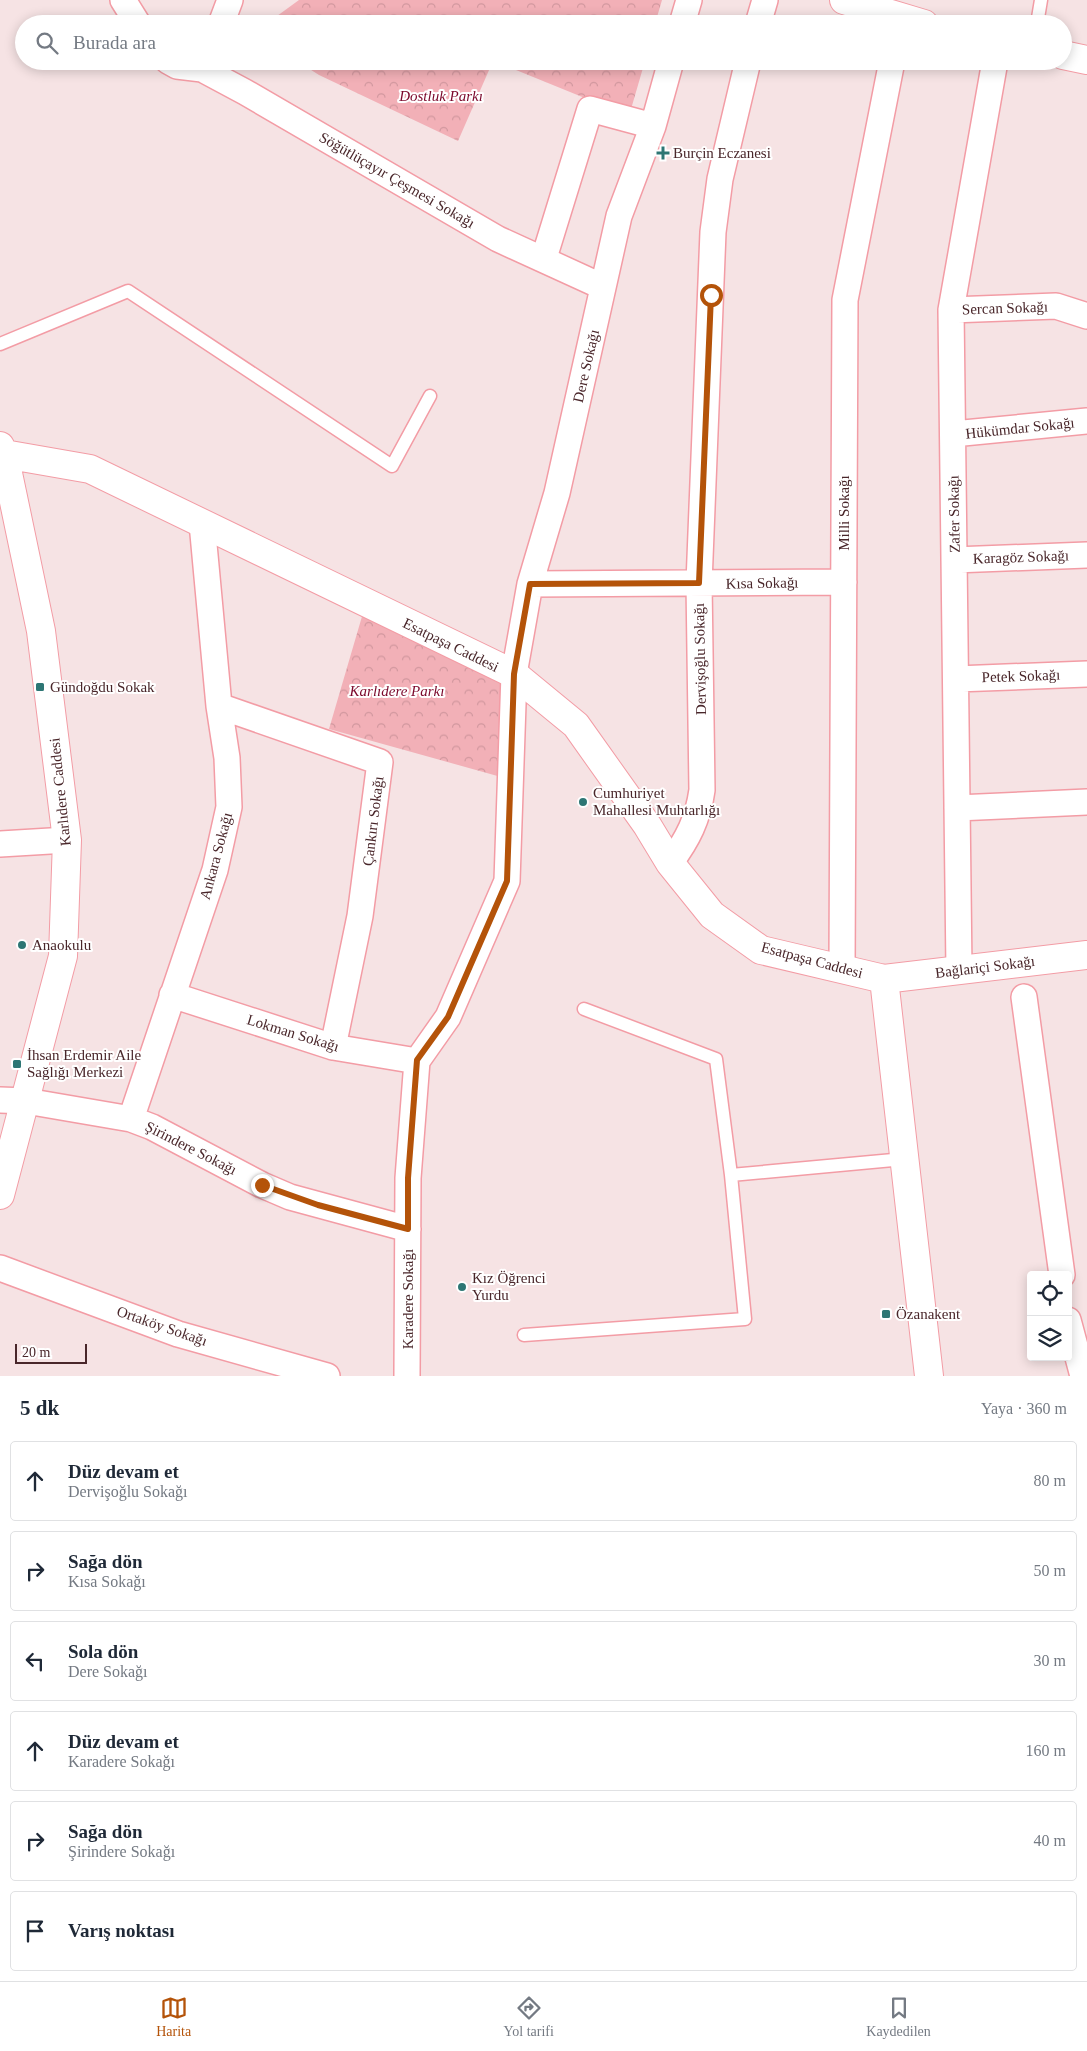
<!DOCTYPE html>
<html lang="tr">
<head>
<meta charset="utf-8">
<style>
	body { margin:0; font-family:Georgia,serif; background:#f6f6f7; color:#1f2937 }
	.controls { position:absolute; right:15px; bottom:15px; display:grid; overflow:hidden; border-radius:5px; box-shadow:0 2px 12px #0003 }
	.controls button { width:45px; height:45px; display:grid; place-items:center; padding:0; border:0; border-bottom:1px solid #e0e1e3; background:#fff; color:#1f2937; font:25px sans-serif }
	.scale { position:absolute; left:15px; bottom:12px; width:72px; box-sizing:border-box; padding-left:5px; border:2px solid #49262a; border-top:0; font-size:14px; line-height:18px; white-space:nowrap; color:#49262a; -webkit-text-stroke:4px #fff; paint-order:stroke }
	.stop { position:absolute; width:15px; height:15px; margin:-11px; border:4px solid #b45309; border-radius:50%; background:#fff }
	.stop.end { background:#b45309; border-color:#fff; box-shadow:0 1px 5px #0008 }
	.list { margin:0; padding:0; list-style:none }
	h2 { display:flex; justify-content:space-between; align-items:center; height:65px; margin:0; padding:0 20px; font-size:21px }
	h2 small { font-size:16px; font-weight:400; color:#747a83 }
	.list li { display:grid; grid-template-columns:32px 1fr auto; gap:15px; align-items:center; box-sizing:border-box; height:80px; margin:0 10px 10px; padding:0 10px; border:1px solid #e0e1e3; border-radius:5px }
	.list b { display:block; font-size:19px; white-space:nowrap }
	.list p { margin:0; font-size:16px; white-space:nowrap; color:#747a83 }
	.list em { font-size:16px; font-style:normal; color:#747a83 }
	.icon { flex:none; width:28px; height:28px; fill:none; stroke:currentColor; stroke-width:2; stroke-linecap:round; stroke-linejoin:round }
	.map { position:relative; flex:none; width:1087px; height:1376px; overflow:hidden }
	.search { position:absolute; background:#fff; box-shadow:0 2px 12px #0003; left:15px; right:15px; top:15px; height:55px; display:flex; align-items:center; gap:12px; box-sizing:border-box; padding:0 18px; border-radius:28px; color:#747a83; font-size:19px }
	.sheet { height:605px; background:#fff }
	nav { display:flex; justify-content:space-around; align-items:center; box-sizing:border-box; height:70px; border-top:1px solid #e0e1e3; background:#fff; font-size:14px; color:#747a83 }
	nav a { display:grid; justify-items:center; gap:2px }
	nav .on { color:#b45309 }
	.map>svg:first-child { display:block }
</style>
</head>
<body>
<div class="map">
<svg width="1087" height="1376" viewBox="0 0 1087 1376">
	<defs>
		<pattern id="park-crowns" width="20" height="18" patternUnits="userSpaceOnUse" patternTransform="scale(1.25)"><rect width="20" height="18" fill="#f2b0b7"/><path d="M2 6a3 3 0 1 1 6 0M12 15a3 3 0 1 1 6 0" fill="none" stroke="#d1979e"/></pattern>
	</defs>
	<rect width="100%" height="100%" fill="#f6e3e4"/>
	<path fill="url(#park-crowns)" d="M299,0H662L655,24H266Z
		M297,61H493L458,141L319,75Z
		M494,61H645L629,116Z
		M363,613L528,695L512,780L329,729Z"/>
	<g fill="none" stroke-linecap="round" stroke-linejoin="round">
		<g stroke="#f39ca5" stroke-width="15">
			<path id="lane" d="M1037,24L1041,0
				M0,344L128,291L392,466L430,396
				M731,1175L904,1159
				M524,1335L745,1319L731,1175L716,1059L584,1009"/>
		</g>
		<g stroke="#f39ca5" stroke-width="28">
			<path id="street" d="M123,0L138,24
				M221,24L230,0
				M682,24L689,0
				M758,24L765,0
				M168,61L177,66L202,69
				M205,61L202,69L245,92L498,239L603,287
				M544,258L590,109L653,126
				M951,310L1056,306L1087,316
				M953,434L1087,421
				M954,560L1087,555
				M530,584L844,582
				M956,679L1087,674
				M219,706L380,762L360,916L333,1047
				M957,808L1087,802
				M0,844L67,840
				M670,863C688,839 698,819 702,790L699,583L713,232L720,179L748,61
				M842,969L845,300L892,61
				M959,970L951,310L995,61
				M172,995L333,1047L417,1061
				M1024,997L1062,1275
				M0,1100L26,1101L131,1119L152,1127L262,1185L290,1197L408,1229
				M131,1119L215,870L229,807L227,758L219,706L202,523
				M0,1268L178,1334L327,1376
				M1068,1320L1083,1376
				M407,1376L408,1178L417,1061L448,1017L507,881L514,674L530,584L557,493L619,216L653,126L671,61"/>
		</g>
		<g stroke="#f39ca5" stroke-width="30">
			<path id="secondary" d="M844,0L924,24
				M1063,55L1087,60
				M0,446L4,454L41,631L67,840L63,956L0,1195
				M4,454L90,469L514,674L576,725L647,825L670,863L712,915L761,950L884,979L1087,955
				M884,979L929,1376"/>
		</g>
		<use href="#lane" stroke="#fff" stroke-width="12"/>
		<use href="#street" stroke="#fff" stroke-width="25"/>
		<use href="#secondary" stroke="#fff" stroke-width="28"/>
	</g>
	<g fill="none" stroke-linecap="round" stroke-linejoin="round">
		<path stroke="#b45309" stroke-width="6" d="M262,1185L318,1205L408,1229V1178L417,1060L448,1017L507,881L514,674L530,584L699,583L711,295"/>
	</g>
	<g fill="#2d7674" stroke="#fff" stroke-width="2">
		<path d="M660.5 145.5h5v5h5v5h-5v5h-5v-5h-5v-5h5z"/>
		<rect x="35" y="682" width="10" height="10" rx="2.5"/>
		<circle cx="583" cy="802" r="5"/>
		<circle cx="22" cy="945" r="5"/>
		<rect x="12" y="1059" width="10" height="10" rx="2.5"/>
		<circle cx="462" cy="1287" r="5"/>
		<rect x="881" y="1309" width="10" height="10" rx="2.5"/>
	</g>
	<g text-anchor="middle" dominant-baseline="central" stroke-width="4" stroke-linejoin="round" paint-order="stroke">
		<g font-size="15" font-style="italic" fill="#7b082b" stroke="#fff">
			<text x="441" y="96">Dostluk Parkı</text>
			<text x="397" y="691">Karlıdere Parkı</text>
		</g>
		<g font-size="15" fill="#49262a" stroke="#fff" text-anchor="start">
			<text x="673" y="153">Burçin Eczanesi</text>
			<text x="50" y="687">Gündoğdu Sokak</text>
			<text x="593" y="793">Cumhuriyet<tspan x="593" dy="17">Mahallesi Muhtarlığı</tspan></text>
			<text x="32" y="945">Anaokulu</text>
			<text x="27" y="1055">İhsan Erdemir Aile<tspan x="27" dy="17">Sağlığı Merkezi</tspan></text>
			<text x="472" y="1278">Kız Öğrenci<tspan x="472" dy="17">Yurdu</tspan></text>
			<text x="896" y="1314">Özanakent</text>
		</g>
		<g font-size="15" fill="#49262a" stroke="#fff">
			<text transform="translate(397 180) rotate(30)">Söğütlüçayır Çeşmesi Sokağı</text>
			<text transform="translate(1005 308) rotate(-2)">Sercan Sokağı</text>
			<text transform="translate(586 366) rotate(-77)">Dere Sokağı</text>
			<text transform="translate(1020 428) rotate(-6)">Hükümdar Sokağı</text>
			<text transform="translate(844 513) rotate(-90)">Milli Sokağı</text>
			<text transform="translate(954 514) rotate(-91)">Zafer Sokağı</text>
			<text transform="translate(1021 557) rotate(-2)">Karagöz Sokağı</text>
			<text transform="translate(762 583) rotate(-1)">Kısa Sokağı</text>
			<text transform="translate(451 645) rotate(26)">Esatpaşa Caddesi</text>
			<text transform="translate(700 659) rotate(-91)">Dervişoğlu Sokağı</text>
			<text transform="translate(1021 676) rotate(-2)">Petek Sokağı</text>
			<text transform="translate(60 792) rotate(-96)">Karlıdere Caddesi</text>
			<text transform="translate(373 821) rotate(-83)">Çankırı Sokağı</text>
			<text transform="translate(216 856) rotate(-75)">Ankara Sokağı</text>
			<text transform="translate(812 960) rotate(15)">Esatpaşa Caddesi</text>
			<text transform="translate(985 967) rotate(-7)">Bağlariçi Sokağı</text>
			<text transform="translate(293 1033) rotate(17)">Lokman Sokağı</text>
			<text transform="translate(191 1148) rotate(27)">Şirindere Sokağı</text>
			<text transform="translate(408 1299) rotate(-90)">Karadere Sokağı</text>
			<text transform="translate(162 1326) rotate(19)">Ortaköy Sokağı</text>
		</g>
	</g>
</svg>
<div class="controls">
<button><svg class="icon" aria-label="locate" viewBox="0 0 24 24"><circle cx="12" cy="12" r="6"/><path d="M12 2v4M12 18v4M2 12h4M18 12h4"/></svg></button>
<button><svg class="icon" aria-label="layers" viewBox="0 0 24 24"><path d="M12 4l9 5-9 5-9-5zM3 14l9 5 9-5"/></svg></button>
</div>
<div class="scale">20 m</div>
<div class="stop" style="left:711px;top:295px"></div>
<div class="stop end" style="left:262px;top:1185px"></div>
<div class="search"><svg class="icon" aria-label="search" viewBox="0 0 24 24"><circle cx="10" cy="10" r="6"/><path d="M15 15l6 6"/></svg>Burada ara</div>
</div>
<section class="sheet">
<h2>5 dk<small>Yaya · 360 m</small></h2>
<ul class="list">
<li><svg class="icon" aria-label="ahead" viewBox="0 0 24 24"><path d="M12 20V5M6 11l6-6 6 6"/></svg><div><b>Düz devam et</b><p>Dervişoğlu Sokağı</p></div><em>80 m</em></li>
<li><svg class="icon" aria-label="right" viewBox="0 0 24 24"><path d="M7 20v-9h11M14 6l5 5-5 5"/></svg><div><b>Sağa dön</b><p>Kısa Sokağı</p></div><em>50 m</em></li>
<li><svg class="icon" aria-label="left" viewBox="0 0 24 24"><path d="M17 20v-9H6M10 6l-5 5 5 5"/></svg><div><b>Sola dön</b><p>Dere Sokağı</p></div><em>30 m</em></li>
<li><svg class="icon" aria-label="ahead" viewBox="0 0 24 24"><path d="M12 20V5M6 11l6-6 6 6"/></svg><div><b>Düz devam et</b><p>Karadere Sokağı</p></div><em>160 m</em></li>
<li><svg class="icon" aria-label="right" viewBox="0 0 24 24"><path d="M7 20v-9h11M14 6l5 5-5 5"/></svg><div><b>Sağa dön</b><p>Şirindere Sokağı</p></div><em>40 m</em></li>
<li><svg class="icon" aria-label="arrive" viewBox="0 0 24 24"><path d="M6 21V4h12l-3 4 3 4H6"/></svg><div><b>Varış noktası</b></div></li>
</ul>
</section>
<nav>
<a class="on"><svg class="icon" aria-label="map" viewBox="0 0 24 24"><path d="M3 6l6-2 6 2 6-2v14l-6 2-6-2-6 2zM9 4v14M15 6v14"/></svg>Harita</a>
<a><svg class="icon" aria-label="directions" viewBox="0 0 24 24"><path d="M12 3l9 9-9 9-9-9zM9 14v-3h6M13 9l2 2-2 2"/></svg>Yol tarifi</a>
<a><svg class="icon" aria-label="saved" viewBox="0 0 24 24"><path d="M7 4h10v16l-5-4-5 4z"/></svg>Kaydedilen</a>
</nav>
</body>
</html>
